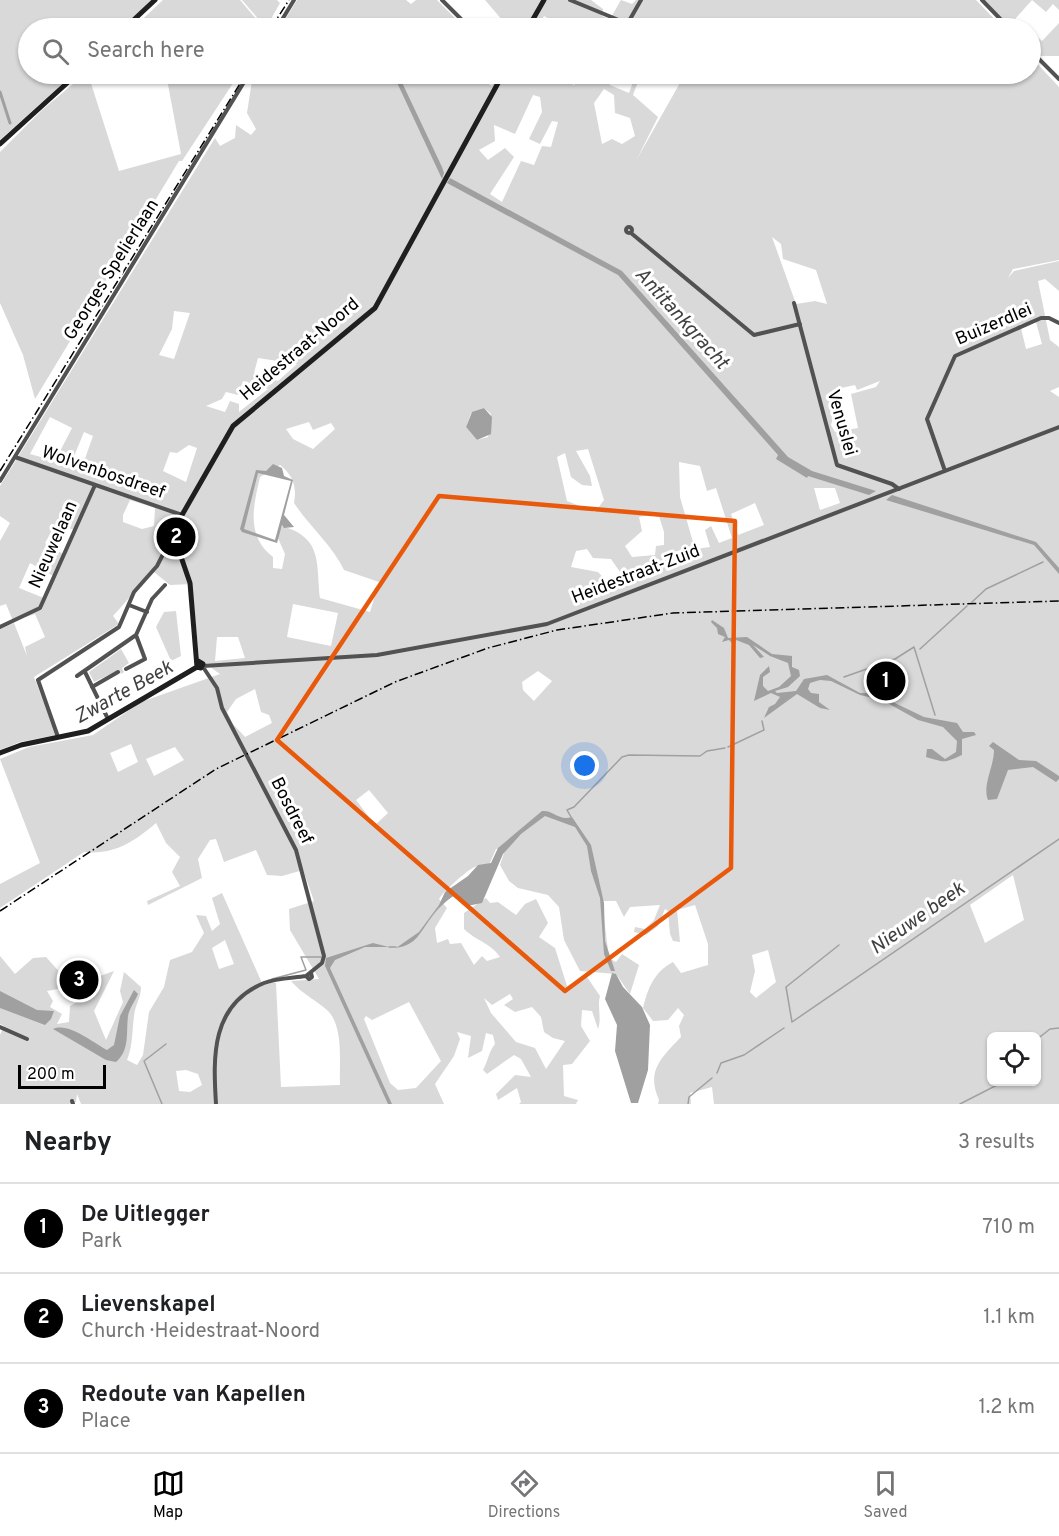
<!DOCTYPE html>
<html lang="en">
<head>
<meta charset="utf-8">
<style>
	body { margin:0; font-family:Overpass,sans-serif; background:#f6f6f6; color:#202124 }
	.controls { position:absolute; right:18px; bottom:18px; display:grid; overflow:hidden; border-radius:9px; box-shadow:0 2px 4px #0004 }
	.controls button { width:54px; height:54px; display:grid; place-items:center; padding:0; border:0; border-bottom:2px solid #e0e0e0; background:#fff; color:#202124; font:30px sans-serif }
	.scale { position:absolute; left:18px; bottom:15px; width:88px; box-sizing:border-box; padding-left:6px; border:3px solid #000; border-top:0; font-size:16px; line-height:21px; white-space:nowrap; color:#000; -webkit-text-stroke:4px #fff; paint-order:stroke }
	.you { position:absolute; left:585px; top:766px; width:21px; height:21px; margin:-15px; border:4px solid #fff; border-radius:50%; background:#1a73e8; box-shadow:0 0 0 9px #1a73e833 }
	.badge { display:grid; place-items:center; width:39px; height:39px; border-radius:50%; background:#000; color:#fff; font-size:20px; font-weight:700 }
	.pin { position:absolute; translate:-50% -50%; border:3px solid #fff; box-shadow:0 2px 6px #0006 }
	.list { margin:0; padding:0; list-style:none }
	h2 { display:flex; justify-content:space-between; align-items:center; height:78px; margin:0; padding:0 24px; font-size:26px }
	h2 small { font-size:20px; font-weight:400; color:#757577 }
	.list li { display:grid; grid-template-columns:39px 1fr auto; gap:18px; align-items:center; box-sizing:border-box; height:90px; padding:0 24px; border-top:2px solid #e0e0e0 }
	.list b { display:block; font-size:22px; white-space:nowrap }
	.list p { margin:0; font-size:20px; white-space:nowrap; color:#757577 }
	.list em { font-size:20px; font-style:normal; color:#757577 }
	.icon { flex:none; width:33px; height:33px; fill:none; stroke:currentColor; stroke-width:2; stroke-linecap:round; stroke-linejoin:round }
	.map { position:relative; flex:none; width:1059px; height:1104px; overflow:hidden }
	.search { position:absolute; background:#fff; box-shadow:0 2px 4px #0004; left:18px; right:18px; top:18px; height:66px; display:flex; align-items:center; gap:15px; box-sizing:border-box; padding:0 21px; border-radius:33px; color:#757577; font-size:22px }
	.sheet { height:348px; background:#fff }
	nav { display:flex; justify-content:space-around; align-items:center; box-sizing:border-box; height:84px; border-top:2px solid #e0e0e0; background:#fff; font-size:16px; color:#757577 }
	nav a { display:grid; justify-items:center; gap:3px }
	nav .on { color:#000 }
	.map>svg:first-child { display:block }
</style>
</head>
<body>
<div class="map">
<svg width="1059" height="1104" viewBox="0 0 1059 1104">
	<rect width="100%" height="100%" fill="#fff"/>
	<path fill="#d9d9d9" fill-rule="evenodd" d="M0,0H153L122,28H28V74H73L0,140Z
		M163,0H240L264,28H133Z
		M242,0H277L280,3L266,28Z
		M297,0H406L411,4L416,0H437L465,28H280Z
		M485,0H591L603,9L602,16L610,19L621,0L632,4L636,0H976L1003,28H612L602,21L597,22L593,28H584L587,21L579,18L574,28H559L560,25L544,16L537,28H509Z
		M984,0H1059V10L1053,4L1046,12L1032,0L1009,26Z
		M1059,23V56H1040L1031,47V31L1042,41Z
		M1031,57L1059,87V260L1013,269L1008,278L1014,271L1059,261V291L1045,279L1038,281L1050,340L1059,347V387L1050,391L1059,397V1104H714L712,1087L690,1093L691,1104H658L659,1100C646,1071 661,1058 681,1037L679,1026L684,1015L678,1008L668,1020L653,1021L643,1008C648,988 654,972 673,962L681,973L708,965V944L695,905L677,910L680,942L673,941L670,934L668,911L665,909L658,926L646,935L634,932L635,927L645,929L654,920L660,905L630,907L624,917L616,901H602L609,958L616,962L622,954L639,965L630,994L616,974L580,971L564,940L559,907L548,895L518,888L509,881L500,865L506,847L496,849L489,865C485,865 478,865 475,867C468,869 443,892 439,899L447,908L435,928L437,943L448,939L450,944L461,943L474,965L482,956L487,961L500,957C491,943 476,941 464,929V913L486,898L490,903L498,902L516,915L525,904L536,899L548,923L539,937L555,948L568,989L587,977L600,996C597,1008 602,1018 598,1029L592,1011L582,1010L581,1026L590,1041L572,1064L563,1065L564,1096L578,1100L576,1104H519L521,1102L517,1088L498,1100L496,1094L515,1075L531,1077L521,1059L514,1055L487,1074L483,1070C488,1061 489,1051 495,1044L493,1035L486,1033L482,1051L468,1058L471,1036L457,1032L460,1039L454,1056L435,1084L444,1104H81L77,1094L76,1102L69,1104H0V1035L4,1026L0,1024V956L15,974L33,958L46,957L64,977L58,989L47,991L53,1001L50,1007L62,1014L57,1024L69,1022L70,1006L79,1001L70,988L72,984L89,993L100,976L114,971L94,1011L106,1040L123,1002L120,991L124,972L141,987C141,998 135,1005 134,1016C132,1031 133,1045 127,1060L137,1065L143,1055L149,1012L164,987L170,960L192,952L204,933L196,915L206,916L212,931L220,924L212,898L222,893L262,983H276L281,1087L340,1085C339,1064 344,1027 328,1011C316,1000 302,994 291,981L319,979L290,930L289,909L314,901L303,870L282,876L267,875L256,850L224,862L216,839L210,840L198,859L202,878L148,905L147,901L180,886L172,872L180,857L166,843L156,823C134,842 114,855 84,852L0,908V884L40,863L0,759L29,747L93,735L141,702L220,674L199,659L192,584L170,585L154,572L161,562L113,616L119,624L34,677L56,735L20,742L0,750V629L14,623L27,656L25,647L45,637L35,614L13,621L6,604L0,606V541L10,523L0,516V486L215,138L220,146L235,138L236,125L251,135L256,129L247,113L253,74H472L492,86L499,74H562L560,78L574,85L586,74H602L610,85L629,93L636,74H641L633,95L658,117L637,159L685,74H1030ZM604,89L614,95L615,113L630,118L635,136L622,144L612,139L602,144L594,103ZM533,95L540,97L542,112L529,139L540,144L552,121L558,122L551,147L542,146L534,165L521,161L502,202L490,194L514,157L505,148L488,160L479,150L495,141L494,125L515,134ZM772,237L781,244L783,259L816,270L827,304L815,301L796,304ZM174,311L190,313L174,359L159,355L172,329ZM1036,322L1042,344L1026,349L1020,324ZM258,358L297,364L278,381L254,373ZM243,381L268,389L239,412V404L230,401L225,412L206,406L222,399L226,392L238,395ZM880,381L876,387L851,394L858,428L835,432L831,425L841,388L855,385L857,390ZM484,408L491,414L488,437L477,440L466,427L471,413ZM50,417L72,428L55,461L30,454ZM309,422L313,430L331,423L335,429L313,449L293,439L286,429ZM84,432L93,436L81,470L70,466ZM189,445L197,448L186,482L163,471L170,452L177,453ZM588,449L604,500L595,512L567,501L557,457L565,453L571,477L582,485L592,486L590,476L576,451ZM679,462L700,466L707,491L716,488L732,538L719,543L711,526L705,530L710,547L695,549L680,497ZM280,465C293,475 297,487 294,503C310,527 332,545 344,570L379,582L370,612L320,598C316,563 323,538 282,526L277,536L285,554L282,569L273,568V557C246,536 253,507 260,477ZM814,488H835L840,503L820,510ZM130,500L155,508L154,526L142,529L123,522V515ZM755,503L764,525L738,535L731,514ZM658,513L664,532V545L656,546L655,555L632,557L625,546L642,531L639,517ZM55,525L75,530L63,554L45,543ZM587,549L593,558L611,559L620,572L622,581L610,585L598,572L571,567L576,551ZM30,563L55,577L44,598L19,588ZM293,604L338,613L331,646L287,637ZM217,637H238L245,658L215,661ZM538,671L552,681L534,701L523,690L522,682ZM255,689L261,712L269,715L272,723L245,737L233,724L227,712L236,699ZM131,744L138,762L118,772L110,753ZM175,747L184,760L154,776L146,759ZM369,790L388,813L375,825L356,800ZM1013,875L1024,920L985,943L970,905ZM225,940L234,964L219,969L212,948ZM768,950L776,982L756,998L750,992L755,971L752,955ZM510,994L513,999L504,1005L515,1012L532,1007L541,1017L544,1032L553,1038L565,1041L546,1069L535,1048L516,1042L491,1013L484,998L492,1005ZM409,1002L441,1061L416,1088L398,1090L390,1083L364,1019L366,1016L372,1020ZM992,1036H1036V1082H992ZM186,1070L198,1074L202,1085L190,1092L179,1091L176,1071Z
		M85,74H88L119,171L181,154L166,74H239L182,161H179L35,399L23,355L0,303V152L42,110Z
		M176,611L181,656L171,661L156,627L164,612Z
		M121,649L129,663L122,668L124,672L121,674L119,670L94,682L89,672Z"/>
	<path fill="#a0a0a0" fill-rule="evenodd" d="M393,74H398L442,167L444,173L442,179Z
		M450,178L622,271L788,457L812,471L876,491L869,495L808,476L807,478L776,459L778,455L618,275L447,183Z
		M484,408L492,417L491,434L477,440L466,427L472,412Z
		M273,464L282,468L284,476L293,480L284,515L294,527L284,528L282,525L277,543L242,532L240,529L256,470L266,471ZM258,473L291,481L275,540L244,529Z
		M892,495L1036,542L1059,568V574L1034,545L886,500Z
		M712,620L724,628L728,638L747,637L772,654L792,656V667L799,670L800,676L788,687L775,691L777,693L796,691L804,679L827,675L860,693H874L924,717L957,723L963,732H974L976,735L962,739V755C942,764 945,762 926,757L927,749H932L945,759L956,752L957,741L943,727L918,720L882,700L860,695L831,681L820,680L810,683L808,689L811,693L819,694V702L830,710L820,708L797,694L764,718L769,707L775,704L780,697L771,693L754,701L760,675L769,666L770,672L763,677V686L768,691L779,687L791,676L788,663L770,656L753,645L764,657L760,658L749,645L736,640L733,644L729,640L722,642L725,637L718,634L717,628L711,622Z
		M993,742L1019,760L1036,761L1059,776V779L1056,782L1033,767L1008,770L997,799L988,800C982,785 994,767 994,750L989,746Z
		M542,811C554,810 558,821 572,817L591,845L604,903L605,941L615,971H611L604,954L600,898L591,871L587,846L575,827L545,816L521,834L503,854L482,903L467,906L455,895C446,901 437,909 431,918C420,932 417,945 396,948L419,932L439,905L445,892L468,876L478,865L491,863L498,848Z
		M373,943L389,947H365L335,960L330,968L392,1104H388L325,966L326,958Z
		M612,973L616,974L623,987L642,1007L650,1025L648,1070L638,1103H631L615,1051L617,1025L605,999Z
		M134,990L138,994C135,1001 129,1009 128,1016C126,1033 130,1050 116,1062L106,1060L53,1029C69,1022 93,1043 107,1050L114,1045L120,1016Z
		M0,991L37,1010L54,1011L51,1019L45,1025L0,1008Z"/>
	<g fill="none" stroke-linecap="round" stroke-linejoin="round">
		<path stroke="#a0a0a0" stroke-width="1.5" d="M972,602L986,589L1043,562
			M920,649L967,606
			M844,677L895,659L914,647L935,715
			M728,747L764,730L762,721
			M571,817L567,810L574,807L622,757L629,755L700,756L707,751L725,748
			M839,945L786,987L792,1022L1059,839
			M389,947H396
			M272,979L306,970L301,957H321
			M1036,1040L1050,1029L1059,1028
			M717,1073L721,1063L744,1055L784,1028
			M162,1104L144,1061L166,1044
			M688,1104L689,1097L712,1078
			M960,1104L1003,1082"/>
		<path stroke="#a0a0a0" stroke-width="3" d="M0,92L10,123"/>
		<path stroke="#525252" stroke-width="4" d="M442,0L470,28
			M570,0L638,28
			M982,0L1009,28
			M277,28L294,0
			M625,28L641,0
			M1030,50L1059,79
			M626 230a3 3 0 1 1 6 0a3 3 0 1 1-6 0Z
			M631,233L754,335L800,324
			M794,303L837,465L892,484L899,489
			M15,457L182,515
			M945,471L927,419L955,356L1041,318H1049L1059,323
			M0,481L249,74
			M129,605L147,612
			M0,627L40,608L95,485
			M203,666L377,655L547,624L1059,427
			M203,667L217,688L222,708L296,850L324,956L322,963L306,976
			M126,669L145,659L136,635
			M85,672L108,719
			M77,676L136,635L152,599L165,585
			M92,687L118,672
			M58,737L38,680L119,627L134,592L157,566L174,533
			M0,1027L27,1039
			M72,1101L73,1104
			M216,1104C213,1056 211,1005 264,983C277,978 293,978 306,976L309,979L312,977L311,973"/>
		<path stroke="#1f1f1f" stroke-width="5" d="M125,28L155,0
			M528,28L544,0
			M0,144L77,74
			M197,667L190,583L177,545L182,515L233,426L375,308L503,74
			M0,753L21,745L88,731L197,667L201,668L203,664L198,661"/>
		<path stroke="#000" stroke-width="1.5" stroke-dasharray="9 3 1.5 3" stroke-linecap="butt" d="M271,28L289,0
			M0,471L246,74
			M0,911L216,769L395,682L488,648L557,630L673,613L1059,601"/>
	</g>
	<path fill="none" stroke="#e8590c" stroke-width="4.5" stroke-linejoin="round" d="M439,496L735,521L731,868L565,991L277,740Z"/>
	<g text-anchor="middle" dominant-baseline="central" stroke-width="6" stroke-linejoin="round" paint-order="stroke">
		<g font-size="18" fill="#000" stroke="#fff">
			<text transform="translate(112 270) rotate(-58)">Georges Spelierlaan</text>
			<text transform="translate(994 325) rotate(-23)">Buizerdlei</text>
			<text transform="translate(300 350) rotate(-40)">Heidestraat-Noord</text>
			<text transform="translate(841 423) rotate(74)">Venuslei</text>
			<text transform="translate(103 473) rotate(19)">Wolvenbosdreef</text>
			<text transform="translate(54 545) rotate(-66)">Nieuwelaan</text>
			<text transform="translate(636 575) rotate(-21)">Heidestraat-Zuid</text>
			<text transform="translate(291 811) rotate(63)">Bosdreef</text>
		</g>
		<g font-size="20" font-style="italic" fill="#414141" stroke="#fff">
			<text transform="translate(681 319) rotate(48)">Antitankgracht</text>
			<text transform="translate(124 693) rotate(-29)">Zwarte Beek</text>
			<text transform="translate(918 919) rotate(-35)">Nieuwe beek</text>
		</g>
	</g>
</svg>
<div class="controls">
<button><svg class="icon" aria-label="locate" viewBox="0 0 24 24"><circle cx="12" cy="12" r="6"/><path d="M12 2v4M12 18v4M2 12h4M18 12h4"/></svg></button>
</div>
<div class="scale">200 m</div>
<div class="you"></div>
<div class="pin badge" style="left:886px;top:681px">1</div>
<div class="pin badge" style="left:176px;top:537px">2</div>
<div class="pin badge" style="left:79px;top:980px">3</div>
<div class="search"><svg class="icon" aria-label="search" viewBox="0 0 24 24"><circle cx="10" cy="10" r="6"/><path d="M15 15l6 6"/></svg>Search here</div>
</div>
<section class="sheet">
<h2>Nearby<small>3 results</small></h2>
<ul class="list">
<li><span class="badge">1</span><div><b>De Uitlegger</b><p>Park</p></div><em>710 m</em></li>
<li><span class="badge">2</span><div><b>Lievenskapel</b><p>Church · Heidestraat-Noord</p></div><em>1.1 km</em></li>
<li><span class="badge">3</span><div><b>Redoute van Kapellen</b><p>Place</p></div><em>1.2 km</em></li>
</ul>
</section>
<nav>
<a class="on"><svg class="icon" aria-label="map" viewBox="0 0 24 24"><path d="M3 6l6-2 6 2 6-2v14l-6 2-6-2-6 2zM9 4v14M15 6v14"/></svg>Map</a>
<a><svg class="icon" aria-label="directions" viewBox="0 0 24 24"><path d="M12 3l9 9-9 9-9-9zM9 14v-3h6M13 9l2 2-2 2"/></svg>Directions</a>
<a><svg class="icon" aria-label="saved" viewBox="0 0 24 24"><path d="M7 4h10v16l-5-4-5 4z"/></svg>Saved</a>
</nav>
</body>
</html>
